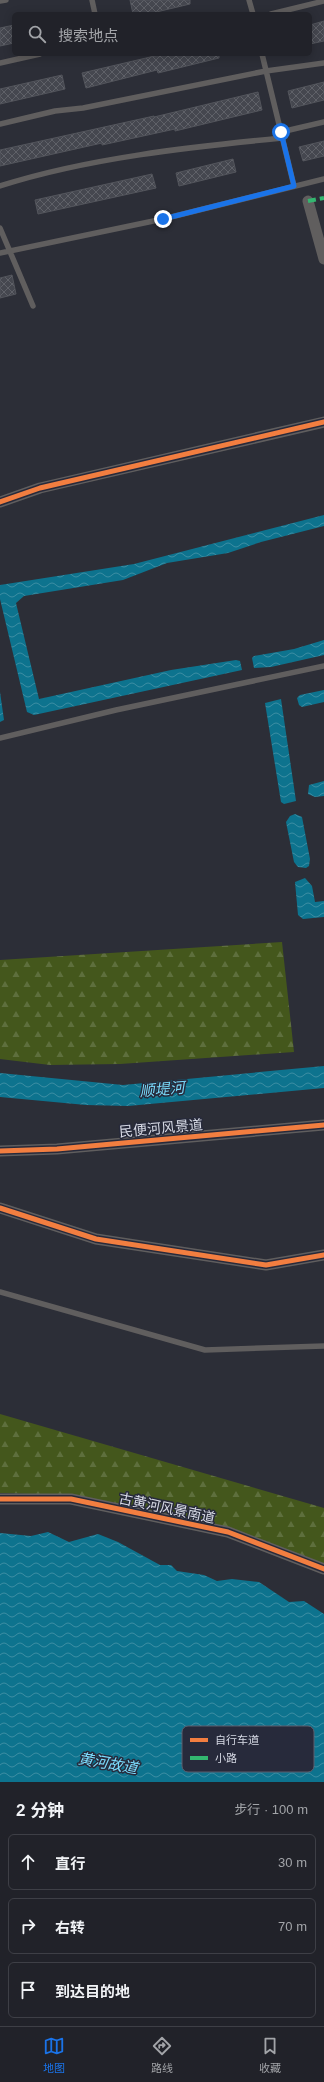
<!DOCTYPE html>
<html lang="zh">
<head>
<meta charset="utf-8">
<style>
	body { margin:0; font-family:Helvetica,"Noto Sans SC",sans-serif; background:#292a31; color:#f1f3f6 }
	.stop { position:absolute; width:12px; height:12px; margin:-9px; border:3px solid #1a73e8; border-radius:50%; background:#fff }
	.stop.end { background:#1a73e8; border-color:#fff; box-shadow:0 1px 4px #0008 }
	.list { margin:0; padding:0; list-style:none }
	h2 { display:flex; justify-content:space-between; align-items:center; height:52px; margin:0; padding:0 16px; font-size:17px }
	h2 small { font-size:13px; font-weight:400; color:#a2a4a8 }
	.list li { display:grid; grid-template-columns:26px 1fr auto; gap:12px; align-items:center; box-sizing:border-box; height:56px; margin:0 8px 8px; padding:0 8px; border:1px solid #3e3f46; border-radius:6px }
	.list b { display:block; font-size:15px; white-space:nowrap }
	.list em { font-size:13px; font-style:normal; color:#a2a4a8 }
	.icon { flex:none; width:22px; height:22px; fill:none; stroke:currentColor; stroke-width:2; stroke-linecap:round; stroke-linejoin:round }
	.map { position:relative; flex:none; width:324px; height:1782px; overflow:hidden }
	.search { position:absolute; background:#212229; box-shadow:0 2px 10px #0003; left:12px; right:12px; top:12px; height:44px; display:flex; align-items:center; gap:10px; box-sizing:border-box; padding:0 14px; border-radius:6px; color:#a2a4a8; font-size:15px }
	.sheet { height:244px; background:#212229 }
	nav { display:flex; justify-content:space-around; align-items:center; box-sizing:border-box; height:56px; border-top:1px solid #3e3f46; background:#212229; font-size:11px; color:#a2a4a8 }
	nav a { display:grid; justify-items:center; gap:2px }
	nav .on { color:#1a73e8 }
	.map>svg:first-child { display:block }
</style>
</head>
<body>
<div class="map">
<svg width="324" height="1782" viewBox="0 0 324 1782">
	<defs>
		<pattern id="forest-firs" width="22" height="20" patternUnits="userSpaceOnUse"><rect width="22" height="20" fill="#44571c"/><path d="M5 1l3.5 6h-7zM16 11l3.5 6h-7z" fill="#5e6f3d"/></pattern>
		<pattern id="water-waves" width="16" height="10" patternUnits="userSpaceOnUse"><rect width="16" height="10" fill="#0d738e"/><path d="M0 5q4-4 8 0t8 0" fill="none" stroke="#3b8da3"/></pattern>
		<pattern id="building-cross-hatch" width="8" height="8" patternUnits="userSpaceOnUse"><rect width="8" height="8" fill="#45474f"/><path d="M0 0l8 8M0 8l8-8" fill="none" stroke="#5f6168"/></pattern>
	</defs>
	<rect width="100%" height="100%" fill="#2c2e37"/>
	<path fill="url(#forest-firs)" d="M282,942L294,1052L120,1064L50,1065L0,1059V960Z
		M0,1414L324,1508V1564L189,1518L124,1504L60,1495L0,1493Z"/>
	<path fill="url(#water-waves)" d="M324,515V526L261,542L228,553L167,563L123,580L24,596L16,603L39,699L171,670L236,660L240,661L242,670L34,715L27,712L0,599V585L134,564Z
		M324,640V655L271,667L254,668L252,658L254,656L294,649Z
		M324,690V702L302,707L299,705L297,698L300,695Z
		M0,692L4,720L0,722Z
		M281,699L296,801L284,804L281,802L265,703Z
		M324,781V796L315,797L308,794L309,785Z
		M295,814L302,817L310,859L309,866L306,868L298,867L294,862L286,822L290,816Z
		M305,878L312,886L315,902L324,901V917L303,919L298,915L295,882Z
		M324,1066V1088L128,1106L86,1105L0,1097V1073L123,1085Z
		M48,1532L69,1542L98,1534L118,1542L160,1565H171L177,1571L204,1575L217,1581L232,1579L259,1582L289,1602L304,1601L324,1614V1782H0V1533L31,1536Z"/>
	<path fill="url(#building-cross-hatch)" stroke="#53555c" d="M130,0H190V4L148,14H133Z
		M324,21V41L310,44V25Z
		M14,25V43L0,46V28Z
		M163,54H219V58L158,73L157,70L86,88L82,73Z
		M62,75L65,89L0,104V89Z
		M324,82V100L292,108L288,91Z
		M258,92L262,110L175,131V129L102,145V143L0,166V150L154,116V117Z
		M324,141V156L303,161L299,147Z
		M233,159L236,172L179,186L176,173Z
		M152,174L156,188L38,214L35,200Z
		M12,275L16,294L0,298V278Z"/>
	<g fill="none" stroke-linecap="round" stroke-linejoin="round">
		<path stroke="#605e5e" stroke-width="5.5" d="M92,0L95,14
			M249,0L253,14
			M0,1L6,0
			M271,14L324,1
			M262,54L294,186
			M0,63L40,54
			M0,124L55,111L83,108L266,71L324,63
			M281,132L324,122
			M0,186C87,158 191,147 282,138
			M0,228L33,306
			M0,253L163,219L324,179
			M0,738L116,710L324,666
			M0,1292L205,1350L324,1346"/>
		<path stroke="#605e5e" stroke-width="11" d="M308,201L324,259
			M0,502L40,488L324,422
			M0,1151L57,1149L324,1125
			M0,1208L96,1239L266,1265L324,1255
			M0,1499H71L228,1532L324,1569"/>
		<path stroke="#33b770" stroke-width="4" stroke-dasharray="8 4" stroke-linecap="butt" d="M308,201L324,198"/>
		<g stroke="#272a3b" stroke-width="8">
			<path id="cycleway" d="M0,502L40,488L324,422
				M0,1151L57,1149L324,1125
				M0,1208L96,1239L266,1265L324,1255
				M0,1499H71L228,1532L324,1569"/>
		</g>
		<use href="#cycleway" stroke="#f27e40" stroke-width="5"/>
	</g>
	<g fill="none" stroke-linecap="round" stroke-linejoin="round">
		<path stroke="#1a73e8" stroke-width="5" d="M163,219L294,186L281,132"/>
	</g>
	<g text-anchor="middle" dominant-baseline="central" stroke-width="3" stroke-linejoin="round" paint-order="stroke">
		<g font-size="14" fill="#d7dae5" stroke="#272a3b">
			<text transform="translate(161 1128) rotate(-5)">民便河风景道</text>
			<text transform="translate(167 1508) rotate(12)">古黄河风景南道</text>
		</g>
		<g font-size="15" font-style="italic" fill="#7bdcfd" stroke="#272a3b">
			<text transform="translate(162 1089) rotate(-5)">顺堤河</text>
			<text transform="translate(108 1763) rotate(10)">黄河故道</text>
		</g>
	</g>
	<rect x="182" y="1726" width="132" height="46" rx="6" fill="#272a3b" stroke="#5c5f6e" stroke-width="1"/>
	<rect x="190" y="1738" width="18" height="4" fill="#f27e40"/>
	<rect x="190" y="1756" width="18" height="4" fill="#33b770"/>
	<g font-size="11" fill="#d7dae5">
		<text x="215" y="1744">自行车道</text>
		<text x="215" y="1762">小路</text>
	</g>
</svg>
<div class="stop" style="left:281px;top:132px"></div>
<div class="stop end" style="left:163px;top:219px"></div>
<div class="search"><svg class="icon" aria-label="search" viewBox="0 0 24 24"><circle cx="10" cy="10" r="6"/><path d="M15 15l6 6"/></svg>搜索地点</div>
</div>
<section class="sheet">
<h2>2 分钟<small>步行 · 100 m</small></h2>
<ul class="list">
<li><svg class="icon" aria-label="ahead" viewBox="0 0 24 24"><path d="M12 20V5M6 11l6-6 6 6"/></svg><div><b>直行</b></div><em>30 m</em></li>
<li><svg class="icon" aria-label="right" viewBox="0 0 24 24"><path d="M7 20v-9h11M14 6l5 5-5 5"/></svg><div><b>右转</b></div><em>70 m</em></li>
<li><svg class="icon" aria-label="arrive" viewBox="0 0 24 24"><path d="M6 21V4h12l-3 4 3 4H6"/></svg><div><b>到达目的地</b></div></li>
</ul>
</section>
<nav>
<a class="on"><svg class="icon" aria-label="map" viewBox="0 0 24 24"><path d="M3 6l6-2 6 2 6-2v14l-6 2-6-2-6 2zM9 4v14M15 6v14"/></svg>地图</a>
<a><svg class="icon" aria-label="directions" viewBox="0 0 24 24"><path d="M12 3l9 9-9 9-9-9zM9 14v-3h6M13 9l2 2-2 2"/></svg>路线</a>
<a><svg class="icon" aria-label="saved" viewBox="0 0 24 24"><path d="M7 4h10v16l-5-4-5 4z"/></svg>收藏</a>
</nav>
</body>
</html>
